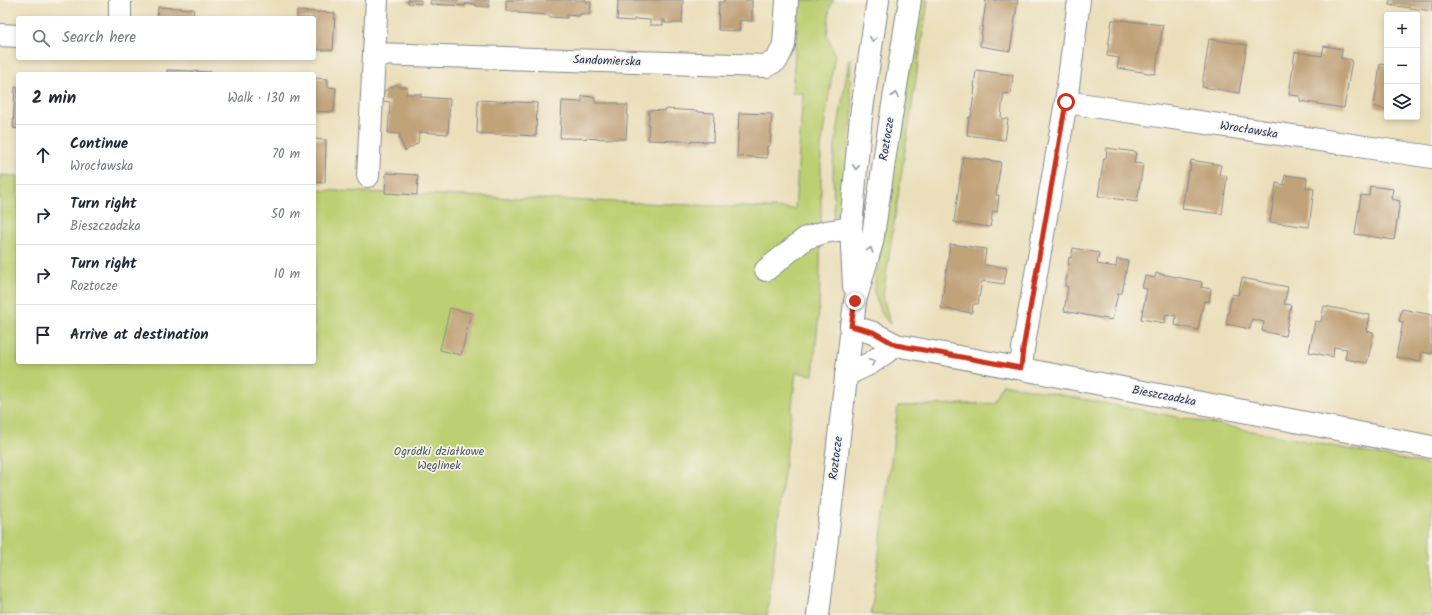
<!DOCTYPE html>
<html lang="en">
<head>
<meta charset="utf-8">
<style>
	body { margin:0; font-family:Kalam,sans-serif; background:#f6f6f7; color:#1f2937 }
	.controls { position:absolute; right:12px; top:12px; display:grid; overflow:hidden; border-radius:4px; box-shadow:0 2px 6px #0003 }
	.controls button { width:36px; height:36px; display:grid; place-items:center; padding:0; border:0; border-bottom:1px solid #e0e1e3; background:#fff; color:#1f2937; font:20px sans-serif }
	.stop { position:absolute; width:12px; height:12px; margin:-9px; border:3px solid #c8321e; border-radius:50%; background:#fff }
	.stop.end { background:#c8321e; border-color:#fff; box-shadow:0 1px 4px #0008 }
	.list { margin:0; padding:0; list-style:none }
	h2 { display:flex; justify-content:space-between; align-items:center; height:52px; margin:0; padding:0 16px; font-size:17px }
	h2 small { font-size:13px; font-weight:400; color:#747a83 }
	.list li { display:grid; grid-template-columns:26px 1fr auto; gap:12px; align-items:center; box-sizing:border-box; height:60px; padding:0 16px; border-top:1px solid #e0e1e3 }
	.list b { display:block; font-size:15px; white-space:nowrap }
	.list p { margin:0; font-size:13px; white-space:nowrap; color:#747a83 }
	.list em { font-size:13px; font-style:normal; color:#747a83 }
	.icon { flex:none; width:22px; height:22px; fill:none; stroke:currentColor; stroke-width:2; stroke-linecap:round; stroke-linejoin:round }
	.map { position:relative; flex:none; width:1432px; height:615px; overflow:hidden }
	.search { position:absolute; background:#fff; box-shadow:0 2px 6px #0003; left:16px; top:16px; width:300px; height:44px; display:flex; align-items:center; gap:10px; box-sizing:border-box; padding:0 14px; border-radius:4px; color:#747a83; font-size:15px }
	.panel { position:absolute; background:#fff; box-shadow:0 2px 6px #0003; left:16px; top:72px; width:300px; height:292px; border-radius:4px }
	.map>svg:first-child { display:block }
</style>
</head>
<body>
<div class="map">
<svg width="1432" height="615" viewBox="0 0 1432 615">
	<rect width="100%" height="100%" fill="#f7f3e8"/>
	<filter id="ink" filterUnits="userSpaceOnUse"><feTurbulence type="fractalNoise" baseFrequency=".025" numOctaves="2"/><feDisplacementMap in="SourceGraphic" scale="8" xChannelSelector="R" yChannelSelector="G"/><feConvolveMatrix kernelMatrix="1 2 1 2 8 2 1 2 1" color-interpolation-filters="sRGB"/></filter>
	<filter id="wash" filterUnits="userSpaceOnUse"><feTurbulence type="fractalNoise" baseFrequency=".012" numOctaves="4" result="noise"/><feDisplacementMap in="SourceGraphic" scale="16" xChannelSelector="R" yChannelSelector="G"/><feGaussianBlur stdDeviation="0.9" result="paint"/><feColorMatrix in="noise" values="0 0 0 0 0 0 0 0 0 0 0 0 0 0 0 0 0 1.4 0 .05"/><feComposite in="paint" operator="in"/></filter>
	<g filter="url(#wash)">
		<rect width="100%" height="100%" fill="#ebdfbb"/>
		<path fill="#bdcf72" stroke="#6c7f68" d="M799,0H834L830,5L827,35L835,55L821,146V222L819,311L813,375L796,372L767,615H0V175L18,176V362H314V190L795,209L803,93H792Z
			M918,0H928L883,295L890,324C880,314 877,303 874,290Z
			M849,59H851L850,92L853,107L842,208L838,215L834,216L833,167L834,152Z
			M1003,384L1432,465V615H871L898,406L994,403Z"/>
		<g id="blocks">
			<path fill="#c1a37a" d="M408,0H421V4L408,3Z
				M431,0H489V7L476,6V4H465V6L430,4Z
				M506,0H586V2H591L590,14H580L579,16L567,15V18L549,17V15L518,13V11H506Z
				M618,0H683L682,23H665V20H663V25H650V20L634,19V21L617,20Z
				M724,0H752V21L740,20L739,31L718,30L719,2H724Z
				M986,0H1018L1010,51L980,46Z
				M1390,0H1432V11L1389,5Z
				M158,7L194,9L193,18H157Z
				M297,11L335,13L333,50H314V18H297Z
				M1112,20L1120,21L1121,20L1163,25L1155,74L1117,68L1119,58L1107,56Z
				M1209,39L1247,45L1239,93L1202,87Z
				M1324,46L1342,49L1341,58L1352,60L1344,108L1300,101V96L1289,95L1295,52L1322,56Z
				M1380,64L1387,65V109L1374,107Z
				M167,70L212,72V74H167Z
				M976,70L1013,75L1011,94L1004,93L1002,106L1001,118L1008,119L1005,140L967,135L969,117H971L975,87H974Z
				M314,78L328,79V87L336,88L334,112L314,111Z
				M397,84L399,87H407L406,94H421V97L450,99L448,134L419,132L418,143L405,151L400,140V134L388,133L390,102L383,101L384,91Z
				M15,87H18V129L13,128Z
				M582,96L595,97V103H619V105H628L626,139L560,138L562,101L582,102Z
				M478,100L537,103L536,136L477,133Z
				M665,109L698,111V112L714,113L713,142L648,140L649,110L665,111Z
				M739,113L772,114L770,146H767V158L737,156Z
				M314,139L326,140L325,183L314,182Z
				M1107,148L1136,152L1134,163L1143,164L1137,202L1098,196L1104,158H1106Z
				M963,157L1001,162L996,195H999L997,212L993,211L990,227L954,222Z
				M1191,160L1221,165L1219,175L1227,176L1222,214L1182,209L1188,171H1190Z
				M386,173L418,175L417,195L385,193Z
				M1285,175L1307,178L1306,188L1314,189L1309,227L1270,222L1276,183L1284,185Z
				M1370,186L1393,189L1391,199L1400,201L1394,240L1355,234L1361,195L1369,196Z
				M950,244L986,249L984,265L1007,268L1004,284L982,281L978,304H973L972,313L941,308Z
				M1073,248L1099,253L1097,264L1116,267L1117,259L1128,261L1122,293H1118L1112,320L1064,311L1068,287L1065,286L1069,264L1068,263L1069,257L1071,258Z
				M1156,273L1202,282L1201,287L1211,289L1209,302L1204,301L1198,330L1175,325L1176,316L1166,314L1164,323L1141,319L1147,289L1142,288L1145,276L1155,278Z
				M1242,278L1288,287L1284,304L1291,305L1285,336L1262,331L1264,322L1252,319L1250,329L1226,324L1232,294L1238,295Z
				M1324,306L1370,315L1367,331L1374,333L1367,363L1345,359L1347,349L1334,347L1333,357L1309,352L1315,321L1321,322Z
				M450,308L471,313L461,355L440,350Z
				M1402,309L1432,315V354L1422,352L1420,362L1396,357L1403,322L1399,321Z"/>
		</g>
	</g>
	<g filter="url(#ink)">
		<use href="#blocks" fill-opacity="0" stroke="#83878c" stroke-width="1"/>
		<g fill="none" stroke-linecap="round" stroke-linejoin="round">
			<g stroke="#83878c" stroke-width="24">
				<path id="minor" d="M377,0L374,54L766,66L777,60L784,45L787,0
					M120,18V0
					M0,35L18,36
					M1066,102L1432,157
					M368,176L374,54
					M766,270L806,238L825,232L851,228
					M854,286L851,228L856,168L861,116L878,0
					M851,326L873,333L896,345L1432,447
					M1021,368L1023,349L1066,102L1079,0
					M846,375L871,363L896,345
					M818,615L855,301L872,242L886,148L910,0"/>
			</g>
			<use href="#minor" stroke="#fff" stroke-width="22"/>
		</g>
		<defs><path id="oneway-chevron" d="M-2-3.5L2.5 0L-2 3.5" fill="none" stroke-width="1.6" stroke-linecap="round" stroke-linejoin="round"/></defs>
		<g stroke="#8d97ae">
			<use href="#oneway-chevron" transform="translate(873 39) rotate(98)"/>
			<use href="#oneway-chevron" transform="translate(895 95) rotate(-81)"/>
			<use href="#oneway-chevron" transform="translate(856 167) rotate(95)"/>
			<use href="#oneway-chevron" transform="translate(870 250) rotate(-74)"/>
			<use href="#oneway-chevron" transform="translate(872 362) rotate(-31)"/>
		</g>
	</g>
	<g fill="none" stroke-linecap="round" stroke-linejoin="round" filter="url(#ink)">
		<path stroke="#c8321e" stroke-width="5" d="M855,301L851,326L873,332L896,345L1021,368L1023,349L1066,102"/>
	</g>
	<g text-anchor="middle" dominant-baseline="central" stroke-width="3.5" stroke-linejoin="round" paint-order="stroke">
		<g font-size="12" fill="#1b2f5e" stroke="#f7f3e8">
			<text transform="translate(607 61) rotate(2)">Sandomierska</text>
			<text transform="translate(1249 130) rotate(9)">Wrocławska</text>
			<text transform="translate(887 139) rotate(-81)">Roztocze</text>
			<text transform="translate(1164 396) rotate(11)">Bieszczadzka</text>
			<text transform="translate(836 458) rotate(-83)">Roztocze</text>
		</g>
		<g font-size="12" fill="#445763" stroke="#f7f3e8">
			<text x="439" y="451">Ogródki działkowe<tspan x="439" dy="14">Węglinek</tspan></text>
		</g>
	</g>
</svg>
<div class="controls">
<button>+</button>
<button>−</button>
<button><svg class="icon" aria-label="layers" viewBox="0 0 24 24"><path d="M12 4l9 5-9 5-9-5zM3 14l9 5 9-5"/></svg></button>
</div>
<div class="stop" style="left:1066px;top:102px"></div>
<div class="stop end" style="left:855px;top:301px"></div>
<div class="search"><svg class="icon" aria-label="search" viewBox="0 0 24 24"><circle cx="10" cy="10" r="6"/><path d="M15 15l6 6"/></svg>Search here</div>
<section class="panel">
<h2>2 min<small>Walk · 130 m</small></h2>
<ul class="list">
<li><svg class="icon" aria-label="ahead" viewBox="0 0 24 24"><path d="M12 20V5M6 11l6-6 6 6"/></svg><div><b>Continue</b><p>Wrocławska</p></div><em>70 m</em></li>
<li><svg class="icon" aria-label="right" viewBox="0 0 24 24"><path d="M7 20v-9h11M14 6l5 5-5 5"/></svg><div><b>Turn right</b><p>Bieszczadzka</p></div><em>50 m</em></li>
<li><svg class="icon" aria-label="right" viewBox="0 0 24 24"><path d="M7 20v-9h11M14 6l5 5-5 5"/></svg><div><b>Turn right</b><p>Roztocze</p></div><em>10 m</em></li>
<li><svg class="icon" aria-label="arrive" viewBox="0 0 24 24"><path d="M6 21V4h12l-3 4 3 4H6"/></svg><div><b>Arrive at destination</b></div></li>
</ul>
</section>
</div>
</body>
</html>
